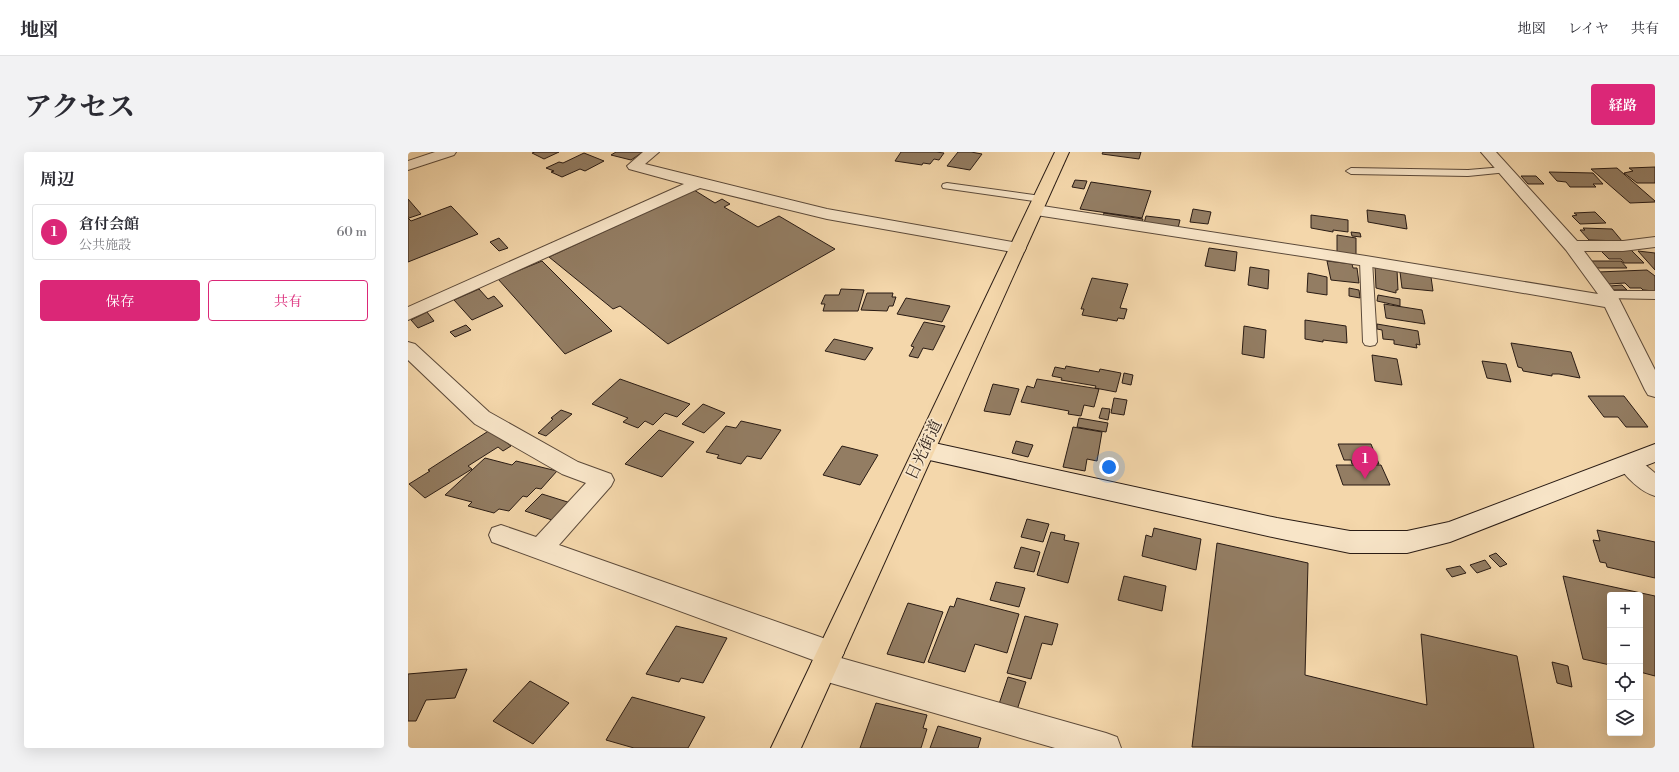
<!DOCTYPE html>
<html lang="ja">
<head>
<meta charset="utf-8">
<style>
	body { margin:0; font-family:"Libre Bodoni","Noto Serif JP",serif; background:#f2f2f3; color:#2b2b33 }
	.controls { position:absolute; right:12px; bottom:12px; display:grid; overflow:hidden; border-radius:4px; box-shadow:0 4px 16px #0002 }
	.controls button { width:36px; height:36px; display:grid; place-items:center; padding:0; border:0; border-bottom:1px solid #e1e1e2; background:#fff; color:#2b2b33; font:20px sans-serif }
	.you { position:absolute; left:701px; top:315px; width:14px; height:14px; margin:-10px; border:3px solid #fff; border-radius:50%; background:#1a73e8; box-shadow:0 0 0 6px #1a73e833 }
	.badge { display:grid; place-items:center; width:26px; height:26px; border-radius:50%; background:#db2777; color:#fff; font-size:13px; font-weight:700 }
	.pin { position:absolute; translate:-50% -33px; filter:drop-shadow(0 1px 2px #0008) }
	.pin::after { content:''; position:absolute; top:21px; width:14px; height:12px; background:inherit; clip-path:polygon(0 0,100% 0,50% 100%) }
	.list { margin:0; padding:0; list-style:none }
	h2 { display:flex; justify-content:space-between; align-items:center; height:52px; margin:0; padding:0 16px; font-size:17px }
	h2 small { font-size:13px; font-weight:400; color:#7c7c81 }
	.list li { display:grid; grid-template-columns:26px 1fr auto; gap:12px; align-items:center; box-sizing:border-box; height:56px; margin:0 8px 8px; padding:0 8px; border:1px solid #e1e1e2; border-radius:4px }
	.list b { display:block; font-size:15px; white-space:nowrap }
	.list p { margin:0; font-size:13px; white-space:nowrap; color:#7c7c81 }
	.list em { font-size:13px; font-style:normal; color:#7c7c81 }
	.actions { display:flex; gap:8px; padding:12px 16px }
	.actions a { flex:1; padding:9px 0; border:1px solid #db2777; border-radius:4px; text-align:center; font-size:14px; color:#db2777 }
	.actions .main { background:#db2777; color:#fff }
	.icon { flex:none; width:22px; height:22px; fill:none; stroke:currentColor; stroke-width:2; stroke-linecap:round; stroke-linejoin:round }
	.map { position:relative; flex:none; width:1247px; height:596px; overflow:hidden; border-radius:4px }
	header { display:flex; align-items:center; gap:24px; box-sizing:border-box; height:56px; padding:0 20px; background:#fff; border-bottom:1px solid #e1e1e2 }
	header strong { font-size:19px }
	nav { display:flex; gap:22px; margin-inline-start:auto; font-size:14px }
	.intro { display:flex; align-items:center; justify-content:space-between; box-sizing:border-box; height:96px; padding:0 24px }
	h1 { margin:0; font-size:28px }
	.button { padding:10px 18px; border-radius:4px; background:#db2777; color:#fff; font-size:14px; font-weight:700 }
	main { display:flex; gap:24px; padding:0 24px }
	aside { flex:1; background:#fff; border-radius:4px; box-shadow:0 4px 16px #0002 }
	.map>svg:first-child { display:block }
</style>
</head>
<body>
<header>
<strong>地図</strong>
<nav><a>地図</a><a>レイヤ</a><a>共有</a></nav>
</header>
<div class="intro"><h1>アクセス</h1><a class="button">経路</a></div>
<main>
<aside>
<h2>周辺<small></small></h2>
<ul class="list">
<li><span class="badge">1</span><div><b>倉付会館</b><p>公共施設</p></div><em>60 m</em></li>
</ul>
<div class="actions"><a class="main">保存</a><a>共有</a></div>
</aside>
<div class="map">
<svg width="1247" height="596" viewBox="0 0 1247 596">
	<rect width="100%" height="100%" fill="#f4d7ab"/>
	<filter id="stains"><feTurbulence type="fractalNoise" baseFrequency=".005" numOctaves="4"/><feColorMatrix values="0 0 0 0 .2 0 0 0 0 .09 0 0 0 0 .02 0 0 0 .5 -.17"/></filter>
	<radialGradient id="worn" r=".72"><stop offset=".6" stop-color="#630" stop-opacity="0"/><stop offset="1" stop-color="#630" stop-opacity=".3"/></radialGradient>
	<path fill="#937d63" stroke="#291b14" d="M127,0H151L136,7L124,1Z
		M208,0H235L223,8L203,3Z
		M493,0H528L536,1L531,8L526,7L522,12L515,11L514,13L487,9Z
		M550,0H563L574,2L562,18L539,14Z
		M695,0H733L731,7L694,2Z
		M176,1L196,9L177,19L172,17L154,25L143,20L146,19L138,16L151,10L155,11Z
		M1247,15V31H1229L1216,21L1225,19L1221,16Z
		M1209,16L1247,49V50L1222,51L1183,17Z
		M1141,20L1185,21L1195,32H1185L1188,35H1162L1158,30L1149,29Z
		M1113,24H1128L1136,32H1120Z
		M667,28L679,29L676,37L664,35Z
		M683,30L743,39L734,66L672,57Z
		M286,38L307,51L314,47L322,52L316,55L350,75L371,64L427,97L260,192L212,154L205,157L141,105Z
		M0,47L13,62L1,66L0,64Z
		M43,54L70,82L0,110V66L3,69Z
		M785,57L803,60L800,72L782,70Z
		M959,58L997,63L999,77L960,70Z
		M1187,60L1198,71L1172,72L1164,64L1169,63L1166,61Z
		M696,61L735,67L733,72L694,66Z
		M903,63L940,68V80L925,78V80L903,76Z
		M738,64L772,68L770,76L736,71Z
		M1175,76L1204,77L1214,89L1181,88L1172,78H1177Z
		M943,80L952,81L953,85L944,84Z
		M929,83L948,86V104L929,100Z
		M91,86L100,96L91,99L82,90Z
		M801,96L829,100L827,119L797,114Z
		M1192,98H1223L1236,111H1216L1213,107H1201Z
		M1230,99L1247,101V118Z
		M134,109L204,179L157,202L90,127Z
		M919,109L944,112L945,116H949L951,131L923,128Z
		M1183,109H1213L1219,116H1189Z
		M967,114L989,118L990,138H988V141L968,136Z
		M842,115L861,118L860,137L840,133Z
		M1239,118L1247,124V139L1235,138L1233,136H1222L1217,131L1201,132L1190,120Z
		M992,120L1023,125L1025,139L994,136Z
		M900,121L919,125V143L899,140Z
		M684,126L720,132L712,156L719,157L716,167L710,166L709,169L674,163L676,157H673Z
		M1214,133L1219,138H1206L1202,134Z
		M941,136L951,138L952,146L941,144Z
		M71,137L80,147L86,144L95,154L64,168L46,148Z
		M433,137L456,138L450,159H415L417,152H413L417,143H431Z
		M459,141H485L484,145H488L485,154H481L479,159L453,158Z
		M970,143L992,147V154L969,149Z
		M498,146L542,154L534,170L489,162Z
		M976,152L1014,158L1017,172L978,166Z
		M19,160L26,169L10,176L3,168Z
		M897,168L938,174L939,191L915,188V190L897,187Z
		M516,170L537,174L525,198L515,196L510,206L501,204L506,195L503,194Z
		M969,172L1010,179L1012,193L1008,192L1009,196L986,192V188L975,187L974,178L969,177Z
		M58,173L63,178L47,185L42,180Z
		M836,174L858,178L856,206L834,202Z
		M426,187L465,196L457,208L417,199Z
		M1103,191L1163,200L1172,226L1151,222H1144V224L1115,219L1114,216L1110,215Z
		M964,203L989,207L994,233L967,229Z
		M1074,209L1098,212L1103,230L1079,226Z
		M658,214L691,220L692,217L713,221L708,240L687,236L688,234L653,228L654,226L644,224L647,215L657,217Z
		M716,221L725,223L723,233L714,231Z
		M212,227L282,252L269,265L257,261L245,273L237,269L230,276L215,270L220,266L184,252Z
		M629,227L691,237L686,255L676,253L673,264L660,262L661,259L613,250L619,234L626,236Z
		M585,232L611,237L602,263L576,259Z
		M1180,244H1216L1240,275H1218L1210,265H1196Z
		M706,246L719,248L716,263L703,261Z
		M295,252L317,261L296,281L274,272Z
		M694,256L702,257L700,268L691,266Z
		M153,258L164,262L138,284L130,281L145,267L143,266Z
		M671,266L700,271L698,280L669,275Z
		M333,269L373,278L353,307L339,304L333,312L309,306L311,303L298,300L318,274L328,276Z
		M665,275L694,280L689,309L679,307L677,319L655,315Z
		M82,278L103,294L95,299L90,295L60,314L64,317L17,346L1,332L22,319L20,318Z
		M251,278L286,290L254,325L217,312Z
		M608,289L625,293L620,305L604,301Z
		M930,292H963L971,312H944L943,308H936Z
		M434,294L470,303L452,333L415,323Z
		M77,306L104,313L108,309L149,319L133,337L128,336L119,345L115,344L101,359L91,357L86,361L60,354L64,350L37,343Z
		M928,313H973L982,333H935Z
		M134,342L166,352L150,370L117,359Z
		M619,367L641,372L635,390L613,385Z
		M746,376L793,387L788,418L734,404L738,383L744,385Z
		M1189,378L1247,390V426L1199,415L1198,411L1192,410L1185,388L1192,389Z
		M643,380L657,383L656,388L671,391L660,431L629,423Z
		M809,391L900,411L897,523L1019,553L1013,482L1109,504L1126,596L784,595Z
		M613,395L632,400L626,420L606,416Z
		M1088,401L1099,412L1092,415L1081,404Z
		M1077,408L1083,416L1069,421L1062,413Z
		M1052,414L1058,421L1044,425L1038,417Z
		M716,424L758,434L754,459L710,448Z
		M1155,424L1247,444V524L1232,520V443H1202V513L1175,507Z
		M588,430L617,436L611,455L582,448Z
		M549,446L611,462L599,501L567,492L557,520L520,510L542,454L546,455Z
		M500,451L535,460L516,511L479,502Z
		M617,464L650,472L644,493L634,491L623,527L599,521Z
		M268,474L319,486L295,531L273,526L271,530L238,522Z
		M1144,510L1160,514L1164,535L1149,531Z
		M59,517L47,546L18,548L8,569H0V522Z
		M600,525L618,530L609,558L591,552Z
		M122,529L161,551L125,592L85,569Z
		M224,545L297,565L280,596H226L198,588Z
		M468,551L519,563L515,576L519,577L513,596H452Z
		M530,574L573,586L570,596H522Z"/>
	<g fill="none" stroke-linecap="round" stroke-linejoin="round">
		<g stroke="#5c4a3a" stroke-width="2">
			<path id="lane" d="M1096,15L1101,18L1100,20L1060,24L943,22L938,19L943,16L1060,18Z
				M539,31L633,44L638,47L633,50L535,36L534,34L535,32Z
				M958,106L962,107L964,109L969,190L967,193L962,194L957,193L955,190L952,109L954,107Z
				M1200,139H1247V147L1196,146L1194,143L1196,140Z"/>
		</g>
		<g stroke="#5c4a3a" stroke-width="2">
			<path id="street" d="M27,0H48L46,3L0,18V9Z
				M235,0H251L237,12L419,57L610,91L616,92L618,96L616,100L610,101L419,67L292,36L0,168V155L276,32L221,17L219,14Z
				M1073,0H1088L1169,89H1215L1247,85V95L1215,99H1176L1209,143L1247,218V245L1240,243L1237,238L1197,155L958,114L628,63L622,61L620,58L622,55L628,53L958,104L1190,142L1158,98Z
				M0,190L7,192L81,260L170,310L203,322L206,328L203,334L151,393L432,492L436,501L433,506L698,581L709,585L713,596H647L416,529L406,525L402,515L405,508L84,390L81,383L84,376L93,373L128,385L178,331L154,322L67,272L0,208Z
				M1221,303L1229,306L1247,321V344C1233,340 1217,325 1210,312L1213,306Z"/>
		</g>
		<g stroke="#291b14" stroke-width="2">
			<path id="secondary" d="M517,289L869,366L942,379H999L1041,370L1247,292V310L1042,390L999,401H942L869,386L517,307L509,304L506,298L509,292Z"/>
		</g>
		<g stroke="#291b14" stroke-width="2">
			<path id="highway" d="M647,0H661L393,596H363Z"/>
		</g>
		<use href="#lane" fill="#f8e5c8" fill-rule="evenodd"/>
		<use href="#street" fill="#f8e5c8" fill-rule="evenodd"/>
		<use href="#secondary" fill="#f8e5c8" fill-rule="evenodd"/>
		<use href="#highway" fill="#f4d7ab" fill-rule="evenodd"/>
	</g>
	<g text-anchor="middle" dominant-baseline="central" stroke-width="3.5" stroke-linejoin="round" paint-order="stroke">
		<g font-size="16" fill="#291b14" stroke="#f8e5c8">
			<text transform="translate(516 298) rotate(-65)">日光街道</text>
		</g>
	</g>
	<rect width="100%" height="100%" filter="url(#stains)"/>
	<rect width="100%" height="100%" fill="url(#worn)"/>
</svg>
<div class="controls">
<button>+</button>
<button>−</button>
<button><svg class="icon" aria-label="locate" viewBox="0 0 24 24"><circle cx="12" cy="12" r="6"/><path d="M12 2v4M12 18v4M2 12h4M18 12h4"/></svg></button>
<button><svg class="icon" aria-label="layers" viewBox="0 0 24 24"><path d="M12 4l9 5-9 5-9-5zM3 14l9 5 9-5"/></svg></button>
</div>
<div class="you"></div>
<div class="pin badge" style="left:957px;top:327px">1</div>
</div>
</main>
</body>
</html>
